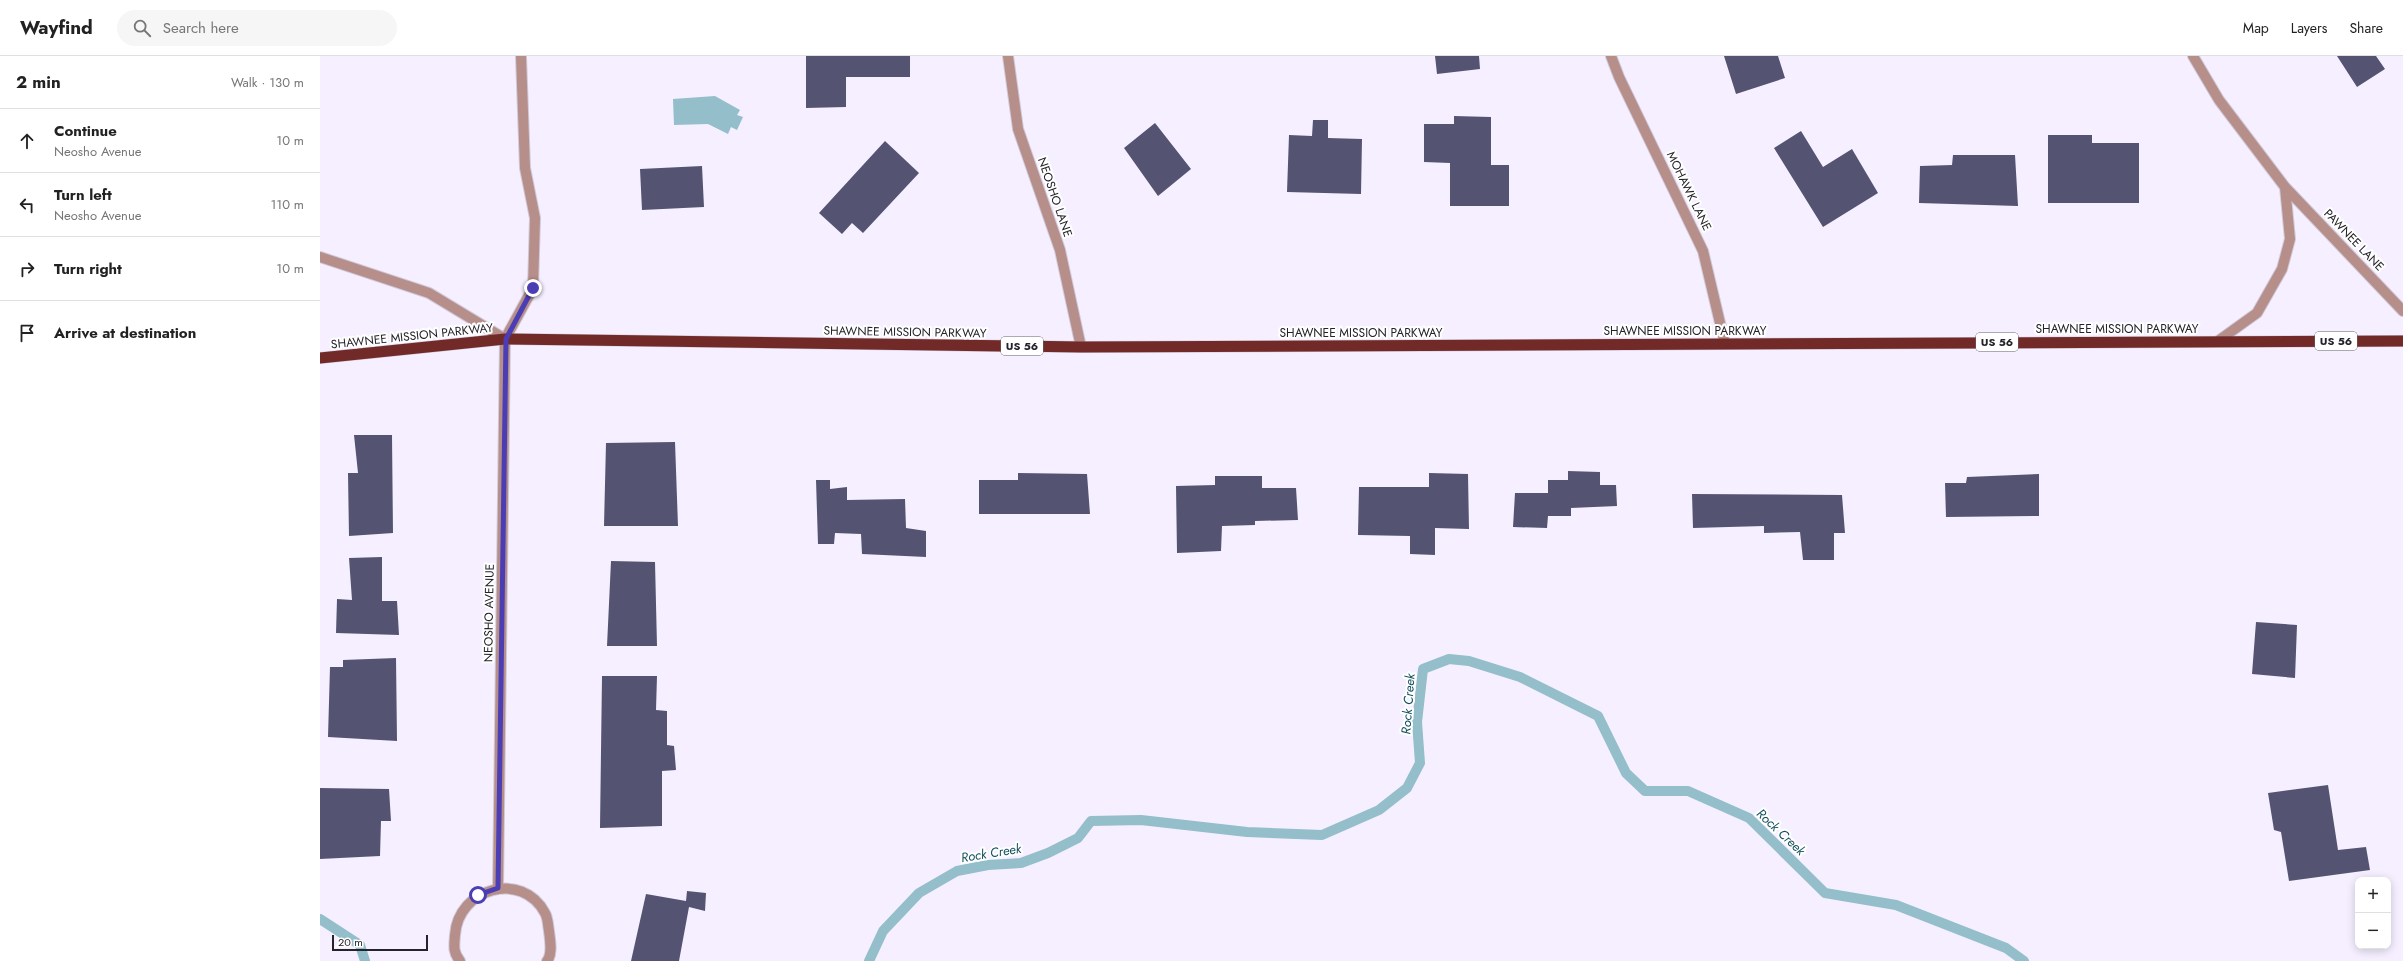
<!DOCTYPE html>
<html lang="en">
<head>
<meta charset="utf-8">
<style>
	body { margin:0; font-family:Jost,sans-serif; background:#f6f6f6; color:#222 }
	.controls { position:absolute; right:12px; bottom:12px; display:grid; overflow:hidden; border-radius:8px; box-shadow:0 2px 10px #0003 }
	.controls button { width:36px; height:36px; display:grid; place-items:center; padding:0; border:0; border-bottom:1px solid #e0e0e0; background:#fff; color:#222; font:20px sans-serif }
	.scale { position:absolute; left:12px; bottom:10px; width:96px; box-sizing:border-box; padding-left:4px; border:2px solid #25232a; border-top:0; font-size:11px; line-height:14px; white-space:nowrap; color:#25232a; -webkit-text-stroke:3px #fff; paint-order:stroke }
	.stop { position:absolute; width:12px; height:12px; margin:-9px; border:3px solid #4b3db4; border-radius:50%; background:#fff }
	.stop.end { background:#4b3db4; border-color:#fff; box-shadow:0 1px 4px #0008 }
	.list { margin:0; padding:0; list-style:none }
	h2 { display:flex; justify-content:space-between; align-items:center; height:52px; margin:0; padding:0 16px; font-size:17px }
	h2 small { font-size:13px; font-weight:400; color:#767676 }
	.list li { display:grid; grid-template-columns:26px 1fr auto; gap:12px; align-items:center; box-sizing:border-box; height:64px; padding:0 16px; border-top:1px solid #e0e0e0 }
	.list b { display:block; font-size:15px; white-space:nowrap }
	.list p { margin:0; font-size:13px; white-space:nowrap; color:#767676 }
	.list em { font-size:13px; font-style:normal; color:#767676 }
	.icon { flex:none; width:22px; height:22px; fill:none; stroke:currentColor; stroke-width:2; stroke-linecap:round; stroke-linejoin:round }
	.map { position:relative; flex:none; width:2083px; height:905px; overflow:hidden }
	header { display:flex; align-items:center; gap:24px; box-sizing:border-box; height:56px; padding:0 20px; background:#fff; border-bottom:1px solid #e0e0e0 }
	header strong { font-size:19px }
	nav { display:flex; gap:22px; margin-inline-start:auto; font-size:14px }
	.search { width:280px; height:36px; background:#f6f6f6; display:flex; align-items:center; gap:10px; box-sizing:border-box; padding:0 14px; border-radius:22px; color:#767676; font-size:15px }
	main { display:flex }
	aside { flex:1; background:#fff }
	.map>svg:first-child { display:block }
</style>
</head>
<body>
<header>
<strong>Wayfind</strong>
<div class="search"><svg class="icon" aria-label="search" viewBox="0 0 24 24"><circle cx="10" cy="10" r="6"/><path d="M15 15l6 6"/></svg>Search here</div>
<nav><a>Map</a><a>Layers</a><a>Share</a></nav>
</header>
<main>
<aside>
<h2>2 min<small>Walk · 130 m</small></h2>
<ul class="list">
<li><svg class="icon" aria-label="ahead" viewBox="0 0 24 24"><path d="M12 20V5M6 11l6-6 6 6"/></svg><div><b>Continue</b><p>Neosho Avenue</p></div><em>10 m</em></li>
<li><svg class="icon" aria-label="left" viewBox="0 0 24 24"><path d="M17 20v-9H6M10 6l-5 5 5 5"/></svg><div><b>Turn left</b><p>Neosho Avenue</p></div><em>110 m</em></li>
<li><svg class="icon" aria-label="right" viewBox="0 0 24 24"><path d="M7 20v-9h11M14 6l5 5-5 5"/></svg><div><b>Turn right</b></div><em>10 m</em></li>
<li><svg class="icon" aria-label="arrive" viewBox="0 0 24 24"><path d="M6 21V4h12l-3 4 3 4H6"/></svg><div><b>Arrive at destination</b></div></li>
</ul>
</aside>
<div class="map">
<svg width="2083" height="905" viewBox="0 0 2083 905">
	<rect width="100%" height="100%" fill="#f5efff"/>
	<path fill="#93beca" d="M395,40L420,54L417,59L423,61L417,74L411,71L408,78L388,68L354,69L353,43Z"/>
	<g fill="none" stroke-linecap="round" stroke-linejoin="round">
		<path stroke="#93beca" stroke-width="10" d="M0,863L40,889L45,905
			M549,905L563,875L599,837L637,815L668,809L701,807L728,797L758,782L771,765L821,764L927,776L1002,779L1059,754L1087,732L1100,707L1097,666L1103,613L1129,603L1149,605L1200,621L1278,660L1306,717L1325,735H1368L1429,762L1505,837L1576,849L1686,892L1704,905"/>
	</g>
	<path fill="#545472" d="M486,0H590V21H526V51L486,52Z
		M1115,0H1159L1160,13L1117,18Z
		M1404,0H1458L1465,22L1416,38Z
		M2017,0H2056L2065,13L2037,31Z
		M1134,60L1171,61V109H1189V150H1130V107L1104,106V68H1134Z
		M993,64H1008V82L1042,83L1041,138L967,136L969,79L992,80Z
		M835,67L871,113L838,140L804,92Z
		M1481,75L1503,111L1532,93L1558,137L1503,171L1454,92Z
		M1728,79H1772V87H1819V147H1728Z
		M565,85L599,117L543,177L532,167L522,178L499,157Z
		M1633,99H1695L1698,150L1599,147L1600,110L1632,109Z
		M382,110L384,151L322,154L320,113Z
		M34,379H72L73,477L29,480L28,417H38Z
		M355,386L358,470H284L286,387Z
		M1248,415L1280,416V429H1296L1297,450L1251,452V460H1228L1227,472L1193,471L1195,437H1228V424H1248Z
		M698,417L767,418L770,458H659V424H698Z
		M1109,417L1148,418L1149,473L1115,472V499L1090,498V480L1038,479L1039,431H1109Z
		M1719,418V460L1626,461L1625,427H1646L1647,421Z
		M895,420H942V432H976L978,464L935,465V469L902,470L901,495L857,497L856,430L895,429Z
		M496,424H510V433L527,431V444L585,443L586,472L606,475V501L542,498L541,478L515,477L514,488H498Z
		M1372,438L1522,439L1525,477H1514V504H1483L1480,476L1444,477V470L1373,472Z
		M62,501V545H77L79,579L16,577L17,543L32,544L29,502Z
		M291,505L335,506L337,590H287Z
		M1936,566L1977,569L1975,622L1932,618Z
		M76,602L77,685L8,681L10,611H23V604Z
		M282,620H337L336,654L347,655V689L354,690L356,714L342,715V770L280,772Z
		M2008,729L2018,794L2046,791L2050,814L1969,825L1961,776L1954,774L1948,737Z
		M0,732L69,733L71,765H61L60,800L0,803Z
		M367,835L386,837L385,855L369,851L359,905H311L326,838L366,845Z"/>
	<g fill="none" stroke-linecap="round" stroke-linejoin="round">
		<g stroke="#d0cad9" stroke-width="12">
			<path id="service" d="M0,201L109,237L185,283L213,232L215,162L205,112L201,0"/>
		</g>
		<g stroke="#d0cad9" stroke-width="12">
			<path id="minor" d="M688,0L698,73L740,194L761,291
				M1291,0L1299,21L1383,195L1405,288
				M1873,0L1899,44L1965,131L2083,255
				M1898,285L1937,257L1962,213L1970,183L1965,131
				M178,832L185,283
				M140,905C133,896 134,891 135,879C138,832 202,814 225,857C228,862 228,870 229,875C230,884 233,898 227,905"/>
		</g>
		<g stroke="#d0cad9" stroke-width="12">
			<path id="trunk" d="M0,302L185,283L761,291L2083,285"/>
		</g>
		<use href="#service" stroke="#b68e8a" stroke-width="10"/>
		<use href="#minor" stroke="#b68e8a" stroke-width="10"/>
		<use href="#trunk" stroke="#712a28" stroke-width="11"/>
	</g>
	<g fill="none" stroke-linecap="round" stroke-linejoin="round">
		<path stroke="#4b3db4" stroke-width="5" d="M158,839L178,832L186,283L213,232"/>
	</g>
	<g text-anchor="middle" dominant-baseline="central" stroke-width="4" stroke-linejoin="round" paint-order="stroke">
		<g fill="#fff" stroke="#66656a" stroke-width="1">
			<rect x="1995" y="276" width="42" height="18" rx="3"/>
			<rect x="1656" y="277" width="42" height="18" rx="3"/>
			<rect x="681" y="281" width="42" height="18" rx="3"/>
		</g>
		<g font-size="11" font-weight="bold" fill="#25232a">
			<text x="2016" y="285">US 56</text>
			<text x="1677" y="286">US 56</text>
			<text x="702" y="290">US 56</text>
		</g>
		<g font-size="12" fill="#25232a" stroke="#fff">
			<text transform="translate(1369 135) rotate(64)">MOHAWK LANE</text>
			<text transform="translate(735 141) rotate(71)">NEOSHO LANE</text>
			<text transform="translate(2034 184) rotate(46)">PAWNEE LANE</text>
			<text x="1797" y="273">SHAWNEE MISSION PARKWAY</text>
			<text x="1365" y="275">SHAWNEE MISSION PARKWAY</text>
			<text transform="translate(585 276) rotate(1)">SHAWNEE MISSION PARKWAY</text>
			<text x="1041" y="277">SHAWNEE MISSION PARKWAY</text>
			<text transform="translate(92 280) rotate(-6)">SHAWNEE MISSION PARKWAY</text>
			<text transform="translate(169 557) rotate(-89)">NEOSHO AVENUE</text>
		</g>
		<g font-size="13" font-style="italic" fill="#14515e" stroke="#fff">
			<text transform="translate(1088 648) rotate(-86)">Rock Creek</text>
			<text transform="translate(1461 776) rotate(43)">Rock Creek</text>
			<text transform="translate(671 797) rotate(-9)">Rock Creek</text>
		</g>
	</g>
</svg>
<div class="controls">
<button>+</button>
<button>−</button>
</div>
<div class="scale">20 m</div>
<div class="stop" style="left:158px;top:839px"></div>
<div class="stop end" style="left:213px;top:232px"></div>
</div>
</main>
</body>
</html>
